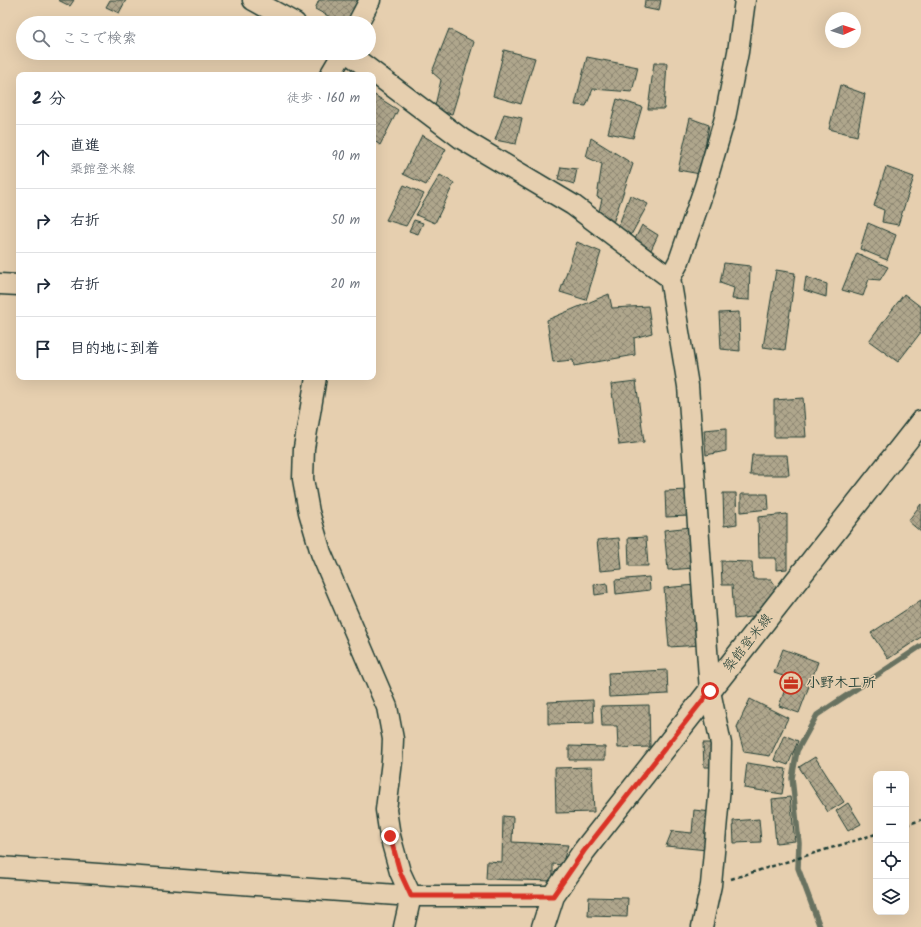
<!DOCTYPE html>
<html lang="ja">
<head>
<meta charset="utf-8">
<style>
	body { margin:0; font-family:Kalam,"Klee One",sans-serif; background:#f6f6f7; color:#1f2937 }
	.controls { position:absolute; right:12px; bottom:12px; display:grid; overflow:hidden; border-radius:8px; box-shadow:0 4px 16px #0002 }
	.controls button { width:36px; height:36px; display:grid; place-items:center; padding:0; border:0; border-bottom:1px solid #e0e1e3; background:#fff; color:#1f2937; font:20px sans-serif }
	.compass { position:absolute; left:825px; top:12px; width:36px; height:36px; border-radius:50%; background:#fff; box-shadow:0 4px 16px #0002; rotate:87deg }
	.stop { position:absolute; width:12px; height:12px; margin:-9px; border:3px solid #d93025; border-radius:50%; background:#fff }
	.stop.end { background:#d93025; border-color:#fff; box-shadow:0 1px 4px #0008 }
	.list { margin:0; padding:0; list-style:none }
	h2 { display:flex; justify-content:space-between; align-items:center; height:52px; margin:0; padding:0 16px; font-size:17px }
	h2 small { font-size:13px; font-weight:400; color:#747a83 }
	.list li { display:grid; grid-template-columns:26px 1fr auto; gap:12px; align-items:center; box-sizing:border-box; height:64px; padding:0 16px; border-top:1px solid #e0e1e3 }
	.list b { display:block; font-size:15px; white-space:nowrap }
	.list p { margin:0; font-size:13px; white-space:nowrap; color:#747a83 }
	.list em { font-size:13px; font-style:normal; color:#747a83 }
	.icon { flex:none; width:22px; height:22px; fill:none; stroke:currentColor; stroke-width:2; stroke-linecap:round; stroke-linejoin:round }
	.map { position:relative; flex:none; width:921px; height:927px; overflow:hidden }
	.search { position:absolute; background:#fff; box-shadow:0 4px 16px #0002; left:16px; top:16px; width:360px; height:44px; display:flex; align-items:center; gap:10px; box-sizing:border-box; padding:0 14px; border-radius:22px; color:#747a83; font-size:15px }
	.panel { position:absolute; background:#fff; box-shadow:0 4px 16px #0002; left:16px; top:72px; width:360px; height:308px; border-radius:8px }
	.map>svg:first-child { display:block }
</style>
</head>
<body>
<div class="map">
<svg width="921" height="927" viewBox="0 0 921 927">
	<defs>
		<pattern id="building-cross-hatch" width="8" height="8" patternUnits="userSpaceOnUse"><rect width="8" height="8" fill="#afa68c"/><path d="M0 0l8 8M0 8l8-8" fill="none" stroke="#8e8873"/></pattern>
	</defs>
	<rect width="100%" height="100%" fill="#e6cfaf"/>
	<filter id="ink" filterUnits="userSpaceOnUse"><feTurbulence type="fractalNoise" baseFrequency=".025" numOctaves="2"/><feDisplacementMap in="SourceGraphic" scale="8" xChannelSelector="R" yChannelSelector="G"/><feConvolveMatrix kernelMatrix="1 2 1 2 8 2 1 2 1" color-interpolation-filters="sRGB"/></filter>
	<g filter="url(#ink)">
		<g fill="none" stroke-linecap="round" stroke-linejoin="round">
			<path stroke="#687261" stroke-width="5.5" d="M820,927L798,868L799,843L792,778L797,751L817,715L921,646"/>
		</g>
		<path fill="url(#building-cross-hatch)" stroke="#1f3d34" d="M58,0H74L70,6Z
			M110,0H126L119,13L106,7Z
			M319,0H359L347,23H341L315,9Z
			M645,0H661L659,11L644,8Z
			M449,29L474,42L452,114L434,110L441,80L432,72Z
			M504,50L535,58L521,104L493,96Z
			M587,57L638,67L632,92L593,89L586,106L575,105Z
			M654,63H667L664,109H648Z
			M840,85L865,94L857,136L829,129Z
			M373,94L398,110L380,145L373,140Z
			M617,99L642,107L633,138L608,133Z
			M504,114L522,118L516,144L495,140Z
			M690,118L709,125L700,174L678,170Z
			M422,135L446,149L426,185L403,174Z
			M591,138L633,164L613,223L598,215L602,199L597,197L602,164L586,157Z
			M561,167L577,169L574,184L558,179Z
			M886,167L914,177L898,225L882,222L884,210L874,206Z
			M440,175L454,183L435,223L416,215Z
			M404,185L424,194L406,226L386,220Z
			M630,195L648,204L631,235L617,230Z
			M414,220L423,223L418,234L409,231Z
			M868,223L896,235L887,260L860,249Z
			M642,225L658,235L651,250L634,241Z
			M577,242L601,252L586,300L560,292Z
			M857,253L888,267L880,280L869,279L863,296L842,290Z
			M724,263L750,266L749,300L732,299L734,288L720,283Z
			M776,270L795,273L785,350L763,347Z
			M806,277L827,284L826,297L804,290Z
			M609,294L612,308L648,306L652,333L634,338L635,355L574,366L573,360L553,362L547,320Z
			M904,294L921,307V332L898,362L869,341Z
			M739,312L740,351L721,349L719,313Z
			M636,381L644,442L619,445L611,384Z
			M803,398L806,437H774V400Z
			M726,428V451L706,455L704,430Z
			M752,455H787L789,475H750Z
			M688,490L689,516L666,517L665,491Z
			M723,493H736L737,524L724,526Z
			M741,494H768L769,509L741,512Z
			M921,504V532L908,521Z
			M787,514V569L776,570V558H759L758,517Z
			M691,527L695,568L668,570L664,530Z
			M646,537L648,566H629L628,538Z
			M619,538L622,569L600,571L597,540Z
			M721,561L752,562L753,579H771L779,591L759,616L734,619L732,585H722Z
			M649,577L650,590L616,594L615,580Z
			M607,583L608,593L595,595L594,585Z
			M695,585L701,645L669,647L664,588Z
			M921,600V637L888,659L871,633Z
			M783,649L818,662L799,713L779,706L789,678L774,673Z
			M667,670L668,694L609,697L608,673Z
			M750,699L788,718L770,756L744,752L737,727Z
			M593,700L594,723L548,724V702Z
			M649,705L650,747L618,748L617,726H602L601,706Z
			M784,735L798,741L788,765L774,760Z
			M703,743H716L717,767H704Z
			M569,746L605,747V760H569Z
			M815,757L844,802L828,812L799,767Z
			M747,763L786,769L782,794L744,788Z
			M592,767L594,812L556,813L555,768Z
			M790,797L795,841L776,843L772,799Z
			M848,803L861,824L848,831L836,811Z
			M694,810L711,812L707,850L666,846L672,831L692,833Z
			M503,816L513,817L512,842L568,845L562,865L553,864V881L486,879L487,861L502,862Z
			M759,819L761,842L734,843L733,821Z
			M589,897L628,898L627,917L588,916Z"/>
		<g fill="none" stroke-linecap="round" stroke-linejoin="round">
			<g stroke="#1f3d34" stroke-width="23">
				<path id="street" d="M253,0L295,23
					M358,23L370,0
					M348,53L462,139L573,205L670,278
					M330,75L343,53
					M0,284L19,285
					M316,377L304,448L303,479L309,512L321,553L387,707L393,739L392,761L386,810L390,836L400,872L411,896L404,927
					M0,867L411,896H553
					M702,927L711,885L720,786L721,744L710,691L688,386L670,278L679,261L705,186L725,118L738,52L745,0"/>
			</g>
			<g stroke="#1f3d34" stroke-width="25">
				<path id="primary" d="M543,927L553,896L584,851L921,422"/>
			</g>
			<path stroke="#1f3d34" stroke-width="2.5" stroke-dasharray="4 3" stroke-linecap="butt" d="M906,825L921,820
				M731,879L876,834"/>
			<use href="#street" stroke="#e6cfaf" stroke-width="20"/>
			<use href="#primary" stroke="#e6cfaf" stroke-width="22"/>
		</g>
	</g>
	<g fill="none" stroke-linecap="round" stroke-linejoin="round" filter="url(#ink)">
		<path stroke="#d93025" stroke-width="5" d="M390,836L400,872L411,896H553L584,851L710,691"/>
	</g>
	<defs>
		<g id="office-ring" transform="scale(1.15)"><circle r="9.5" fill="#e6cfaf" stroke="#c8321e" stroke-width="1.5"/><path d="M-6-3h4V-5.5h4V-3h4V5H-6ZM-1-4.5V-3h2v-1.5ZM-6 0V1H6V0Z" fill="#c8321e"/></g>
	</defs>
	<g fill-rule="evenodd">
		<use href="#office-ring" x="791" y="683"/>
	</g>
	<g text-anchor="middle" dominant-baseline="central" stroke-width="3" stroke-linejoin="round" paint-order="stroke">
		<g font-size="14" fill="#1f3d34" stroke="#e6cfaf">
			<text transform="translate(748 643) rotate(-52)">築館登米線</text>
		</g>
		<g font-size="14" font-weight="bold" fill="#1f3d34" stroke="#e6cfaf" text-anchor="start">
			<text x="806" y="683">小野木工所</text>
		</g>
	</g>
</svg>
<div class="controls">
<button>+</button>
<button>−</button>
<button><svg class="icon" aria-label="locate" viewBox="0 0 24 24"><circle cx="12" cy="12" r="6"/><path d="M12 2v4M12 18v4M2 12h4M18 12h4"/></svg></button>
<button><svg class="icon" aria-label="layers" viewBox="0 0 24 24"><path d="M12 4l9 5-9 5-9-5zM3 14l9 5 9-5"/></svg></button>
</div>
<svg class="compass" viewBox="-18 -18 36 36"><path d="M0-13l5 13h-10z" fill="#e53935"/><path d="M0 13l5-13h-10z" fill="#747a83"/></svg>
<div class="stop" style="left:710px;top:691px"></div>
<div class="stop end" style="left:390px;top:836px"></div>
<div class="search"><svg class="icon" aria-label="search" viewBox="0 0 24 24"><circle cx="10" cy="10" r="6"/><path d="M15 15l6 6"/></svg>ここで検索</div>
<section class="panel">
<h2>2 分<small>徒歩 · 160 m</small></h2>
<ul class="list">
<li><svg class="icon" aria-label="ahead" viewBox="0 0 24 24"><path d="M12 20V5M6 11l6-6 6 6"/></svg><div><b>直進</b><p>築館登米線</p></div><em>90 m</em></li>
<li><svg class="icon" aria-label="right" viewBox="0 0 24 24"><path d="M7 20v-9h11M14 6l5 5-5 5"/></svg><div><b>右折</b></div><em>50 m</em></li>
<li><svg class="icon" aria-label="right" viewBox="0 0 24 24"><path d="M7 20v-9h11M14 6l5 5-5 5"/></svg><div><b>右折</b></div><em>20 m</em></li>
<li><svg class="icon" aria-label="arrive" viewBox="0 0 24 24"><path d="M6 21V4h12l-3 4 3 4H6"/></svg><div><b>目的地に到着</b></div></li>
</ul>
</section>
</div>
</body>
</html>
